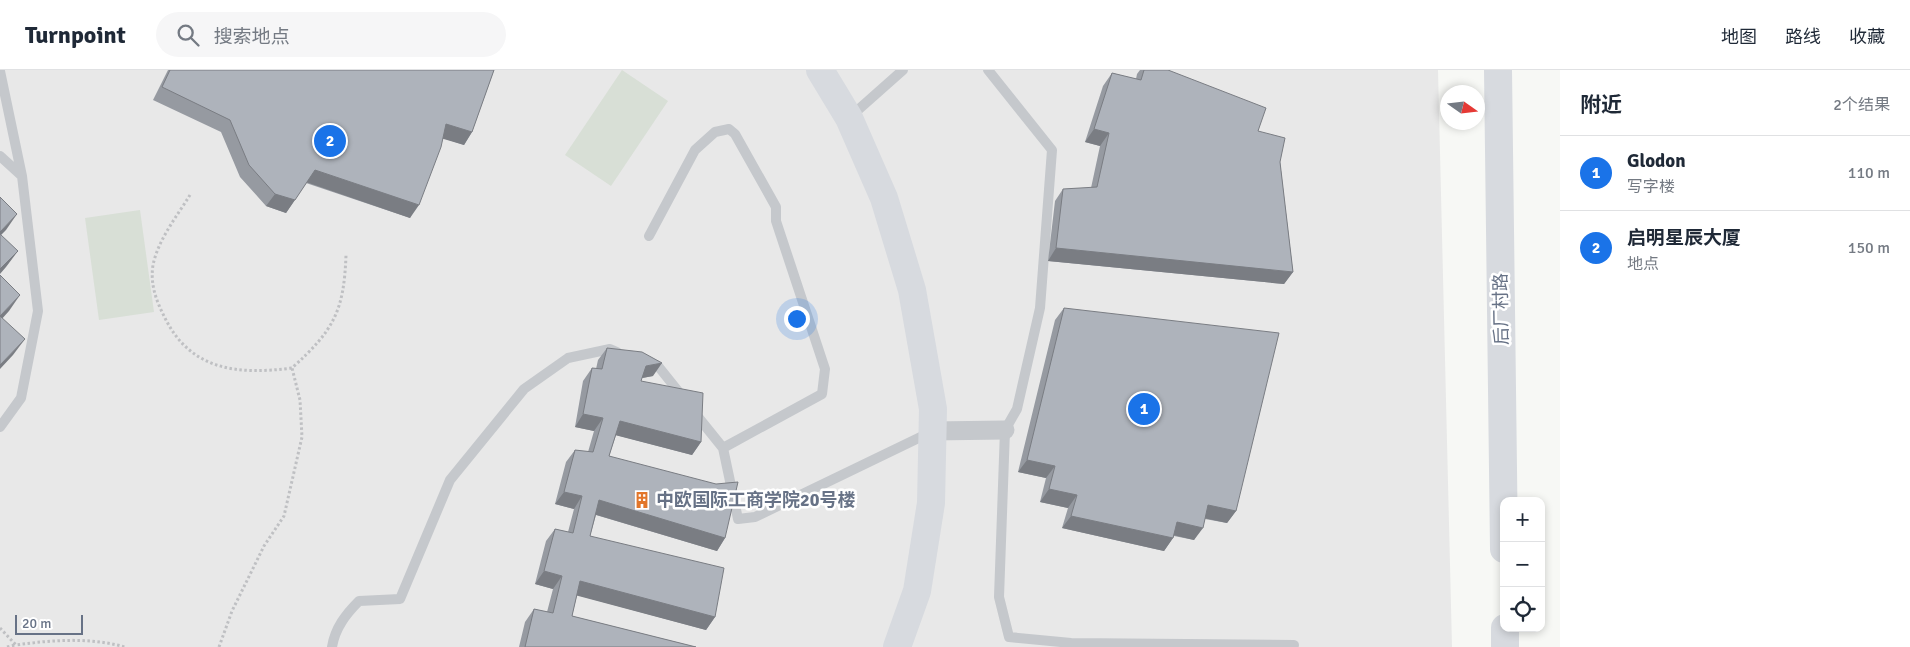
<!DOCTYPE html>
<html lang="zh">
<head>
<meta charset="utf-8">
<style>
	body { margin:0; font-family:Signika,"Noto Sans SC",sans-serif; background:#f6f6f7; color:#1f2937 }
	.controls { position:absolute; right:15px; bottom:15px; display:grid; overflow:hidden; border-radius:10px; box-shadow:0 2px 8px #0003 }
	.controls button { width:45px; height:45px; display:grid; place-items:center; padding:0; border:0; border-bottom:1px solid #e0e1e3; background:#fff; color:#1f2937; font:25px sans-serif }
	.compass { position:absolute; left:1440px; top:15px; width:45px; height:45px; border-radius:50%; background:#fff; box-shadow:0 2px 8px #0003; rotate:104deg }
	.scale { position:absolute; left:15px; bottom:12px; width:68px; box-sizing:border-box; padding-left:5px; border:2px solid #677286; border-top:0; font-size:14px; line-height:18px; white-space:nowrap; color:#677286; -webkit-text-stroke:4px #fff; paint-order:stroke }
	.you { position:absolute; left:796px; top:248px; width:18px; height:18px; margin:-12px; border:4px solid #fff; border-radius:50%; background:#1a73e8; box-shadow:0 0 0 8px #1a73e833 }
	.badge { display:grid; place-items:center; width:32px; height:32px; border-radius:50%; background:#1a73e8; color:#fff; font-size:16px; font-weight:700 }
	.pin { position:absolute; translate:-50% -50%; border:2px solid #fff; box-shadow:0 1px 5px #0006 }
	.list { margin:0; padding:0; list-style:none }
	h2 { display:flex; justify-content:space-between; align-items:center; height:65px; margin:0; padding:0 20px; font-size:21px }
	h2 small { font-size:16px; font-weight:400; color:#747a83 }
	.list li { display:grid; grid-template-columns:32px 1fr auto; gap:15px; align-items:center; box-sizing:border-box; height:75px; padding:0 20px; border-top:1px solid #e0e1e3 }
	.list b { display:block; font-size:19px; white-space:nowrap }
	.list p { margin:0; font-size:16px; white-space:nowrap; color:#747a83 }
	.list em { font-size:16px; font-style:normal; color:#747a83 }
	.icon { flex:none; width:28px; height:28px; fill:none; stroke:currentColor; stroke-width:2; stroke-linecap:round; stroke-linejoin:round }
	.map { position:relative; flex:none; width:1560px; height:577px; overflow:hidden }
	header { display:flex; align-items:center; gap:30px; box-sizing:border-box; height:70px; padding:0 25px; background:#fff; border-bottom:1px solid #e0e1e3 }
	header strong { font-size:24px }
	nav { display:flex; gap:28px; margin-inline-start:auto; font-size:18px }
	.search { width:350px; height:45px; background:#f6f6f7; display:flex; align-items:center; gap:12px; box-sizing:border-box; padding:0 18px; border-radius:28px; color:#747a83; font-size:19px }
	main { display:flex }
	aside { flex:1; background:#fff }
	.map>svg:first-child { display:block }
</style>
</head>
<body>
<header>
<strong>Turnpoint</strong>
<div class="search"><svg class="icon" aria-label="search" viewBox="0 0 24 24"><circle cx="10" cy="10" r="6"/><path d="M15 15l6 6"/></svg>搜索地点</div>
<nav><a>地图</a><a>路线</a><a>收藏</a></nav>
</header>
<main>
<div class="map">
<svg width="1560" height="577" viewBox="0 0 1560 577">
	<rect width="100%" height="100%" fill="#f7f8f5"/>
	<path fill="#e8e8e8" d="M0,0H1438L1452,577H0Z"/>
	<path fill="#d8dfd6" d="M622,0L668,31L611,116L565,85Z
		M140,140L154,242L99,250L85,148Z"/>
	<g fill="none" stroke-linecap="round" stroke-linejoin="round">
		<path stroke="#bfc0c3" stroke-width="3" stroke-dasharray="2.5 2.5" stroke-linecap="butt" d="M190,125C177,146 158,170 153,195C150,214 156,230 164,246C190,301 238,305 292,298
			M0,558L16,575C52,570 89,567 125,577
			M7,577L15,575
			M219,577L232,541L264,476L284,446L302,367L300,330L292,298C334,260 344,241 346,185"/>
		<path stroke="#c5c8cc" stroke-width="10" d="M988,0L1052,80L1040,238L1017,339L1005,360L999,527L1009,567L1071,573L1294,575
			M0,1L22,106L38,241L21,328L0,357
			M850,47L903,0
			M0,86L22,106
			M649,166L695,80L715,62L729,59L735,64L776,137V151L825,299L822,324L723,378
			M647,292L658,296L682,326
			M694,342L723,378L738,449L755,447L931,362
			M332,577C335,558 346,544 359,531L400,529L450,410L524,319L568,288L610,279L617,282"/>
		<path stroke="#c5c8cc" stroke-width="19" d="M932,361L1005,360"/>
		<path stroke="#d7dadf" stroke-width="28" d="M820,0L849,48L884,128L912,220L933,339L931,433L917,521L897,577
			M1498,0L1504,479
			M1505,558V577"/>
	</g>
	<path fill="#969aa1" d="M168,0H494L472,62L464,75L443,68L410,148L306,113L286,143L266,136L240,107L221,62L153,30Z
		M1140,0H1168L1258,61L1280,92L1293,202L1284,214L1048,191L1055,131L1063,119L1091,118L1100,76L1085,72L1103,16L1112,3L1136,9L1137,4Z
		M1064,238L1236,441L1227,453L1205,449L1194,470L1174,466L1173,468L1164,481L1062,458L1068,438L1040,432L1046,408L1018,402L1055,250Z
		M607,278L653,306L642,308L641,311L701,372L692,385L616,365L609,386L725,468L717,481L596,445L590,466L715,547L706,560L577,525L572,546L696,577H519L525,552L534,539L547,542L553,519L535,514L546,471L555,459L568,462L574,439L555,434L566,392L575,380L588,382L594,361L575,357L583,311L592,298L596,299L598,290Z"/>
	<path fill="#7a7d83" d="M446,54L472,62L464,75L437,67Z
		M1094,59L1109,63L1100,76L1085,72Z
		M315,100L419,135L410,148L306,112Z
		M275,124L295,130L286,143L266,136Z
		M17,144L6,160L0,166V162Z
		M1056,178L1293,202L1284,214L1048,191Z
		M18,181L6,197L0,204V199Z
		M20,225L9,241L0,251V246Z
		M25,269L13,285L0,299V295Z
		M662,293L653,306L637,309L646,296Z
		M583,344L603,348L594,361L575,357Z
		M620,351L701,372L692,385L611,364Z
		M1027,390L1055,396L1046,408L1018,402Z
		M1049,419L1077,425L1068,438L1040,432Z
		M564,422L582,426L574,439L555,434Z
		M599,430L725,468L717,481L590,443Z
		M1208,435L1236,441L1227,453L1199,447Z
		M1071,446L1173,468L1164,481L1062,458Z
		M1177,452L1203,458L1194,470L1169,464Z
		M544,501L562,506L553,519L535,514Z
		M580,511L715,547L706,560L571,524Z"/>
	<path fill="#aeb3bb" stroke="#7a7d83" d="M170,0H494L472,62L446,54L441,77L419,135L315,100L295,130L275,124L249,95L230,50L162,17Z
		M1144,0H1168L1266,38L1258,61L1285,68L1280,92L1293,202L1056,178L1063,119L1097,117L1109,63L1094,59L1112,3L1141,10Z
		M0,127L17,144L0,162Z
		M0,164L18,181L0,199Z
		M0,205L20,225L0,246L25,269L0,295Z
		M1064,238L1279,263L1236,441L1208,435L1203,458L1177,452L1173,468L1071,446L1077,425L1049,419L1055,396L1027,390Z
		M607,278L642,282L662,293L646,296L641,311L703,323L701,372L620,351L609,386L716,414L738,412L725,468L599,430L590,466L724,498L715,547L580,511L572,546L696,577H525L534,539L553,543L562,506L544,501L555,459L573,463L582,426L564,422L575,380L593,382L603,348L583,344L592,298L602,299Z"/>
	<defs>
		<g id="building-bare" transform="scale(1.35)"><path d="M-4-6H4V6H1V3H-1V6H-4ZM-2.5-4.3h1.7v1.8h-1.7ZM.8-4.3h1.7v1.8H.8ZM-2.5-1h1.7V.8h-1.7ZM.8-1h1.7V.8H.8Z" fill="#e2762a" stroke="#fff" stroke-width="2.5" paint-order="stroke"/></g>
	</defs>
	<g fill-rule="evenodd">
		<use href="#building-bare" x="642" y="430"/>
	</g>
	<g text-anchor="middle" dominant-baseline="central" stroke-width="5" stroke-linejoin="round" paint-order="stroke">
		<g font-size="18" fill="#677286" stroke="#fff">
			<text transform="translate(1501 239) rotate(-91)">后厂村路</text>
		</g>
		<g font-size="18" font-weight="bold" fill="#677286" stroke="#fff" text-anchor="start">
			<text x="656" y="430">中欧国际工商学院20号楼</text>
		</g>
	</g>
</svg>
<div class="controls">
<button>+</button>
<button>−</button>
<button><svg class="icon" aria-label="locate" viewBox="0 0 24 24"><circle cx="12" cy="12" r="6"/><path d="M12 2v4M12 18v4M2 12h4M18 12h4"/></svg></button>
</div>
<svg class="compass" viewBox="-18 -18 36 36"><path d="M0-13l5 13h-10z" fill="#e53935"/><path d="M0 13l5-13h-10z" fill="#747a83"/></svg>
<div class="scale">20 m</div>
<div class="you"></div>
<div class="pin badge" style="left:1144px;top:339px">1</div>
<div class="pin badge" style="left:330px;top:71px">2</div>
</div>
<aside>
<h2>附近<small>2个结果</small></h2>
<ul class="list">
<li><span class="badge">1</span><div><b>Glodon</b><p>写字楼</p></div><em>110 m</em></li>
<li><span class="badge">2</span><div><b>启明星辰大厦</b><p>地点</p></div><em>150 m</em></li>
</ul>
</aside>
</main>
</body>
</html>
